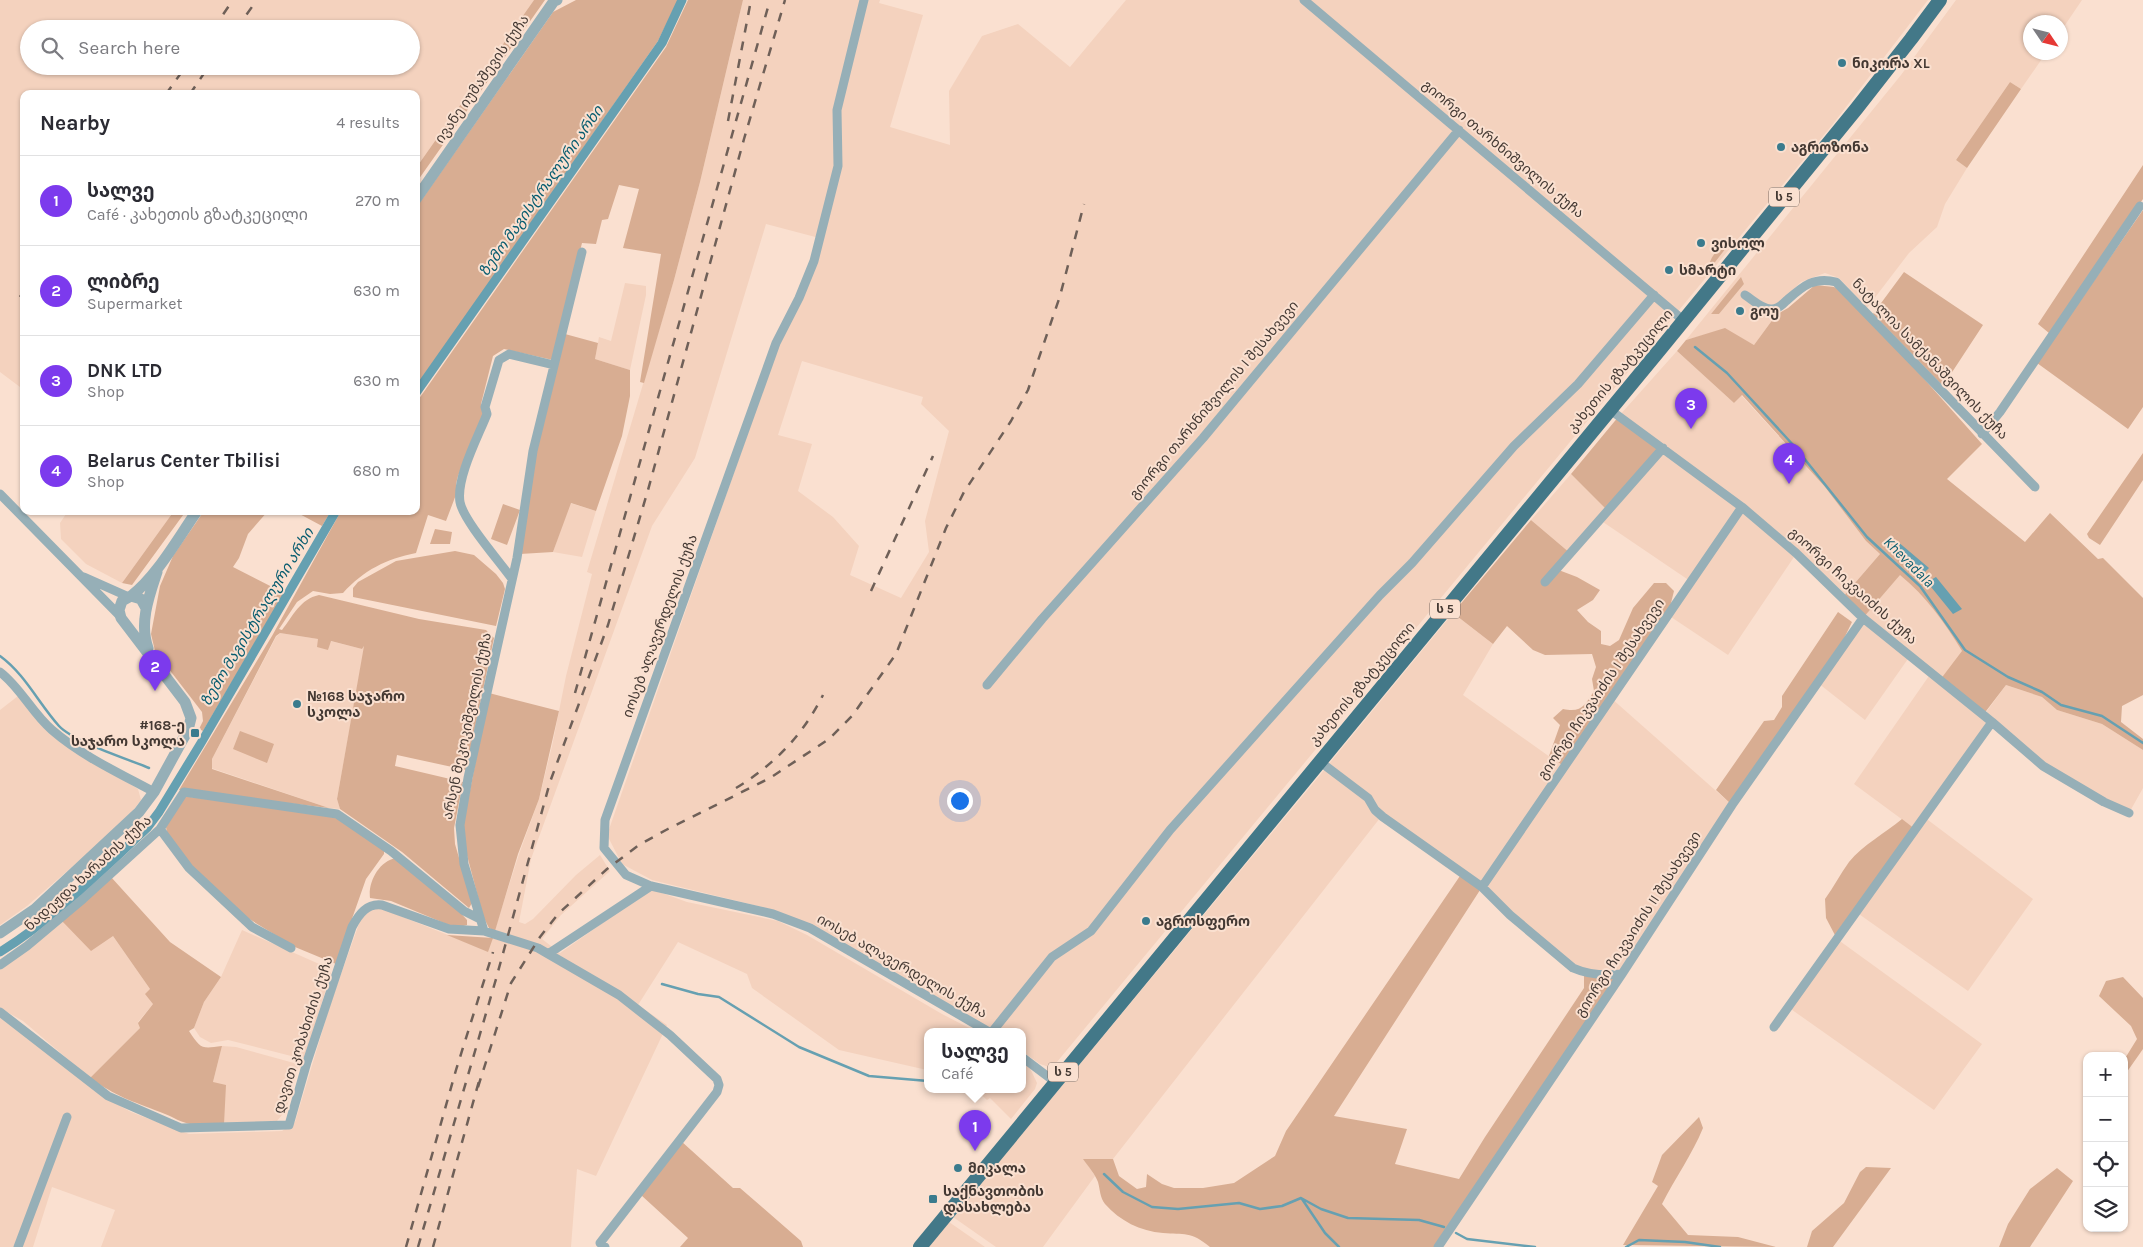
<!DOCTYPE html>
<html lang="en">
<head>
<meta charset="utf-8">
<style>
	body { margin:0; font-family:Karla,"Noto Sans Georgian",sans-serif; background:#f2f2f3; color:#2b2b33 }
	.controls { position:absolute; right:15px; bottom:15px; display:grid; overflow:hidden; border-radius:10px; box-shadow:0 1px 4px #0004 }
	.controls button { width:45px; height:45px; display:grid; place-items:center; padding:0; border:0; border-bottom:1px solid #e1e1e2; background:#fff; color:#2b2b33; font:25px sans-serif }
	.compass { position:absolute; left:2023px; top:15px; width:45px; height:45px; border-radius:50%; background:#fff; box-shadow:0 1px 4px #0004; rotate:125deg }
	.you { position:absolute; left:959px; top:800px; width:18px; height:18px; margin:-12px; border:4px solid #fff; border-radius:50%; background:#1a73e8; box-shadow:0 0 0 8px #1a73e833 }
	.badge { display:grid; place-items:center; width:32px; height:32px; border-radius:50%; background:#7c3aed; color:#fff; font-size:16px; font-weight:700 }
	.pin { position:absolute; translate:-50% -41px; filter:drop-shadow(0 1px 2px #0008) }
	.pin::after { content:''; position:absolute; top:26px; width:18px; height:15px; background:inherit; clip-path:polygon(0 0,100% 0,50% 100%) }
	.popup { position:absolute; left:924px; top:1028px; width:102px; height:65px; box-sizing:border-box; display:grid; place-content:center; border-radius:10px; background:#fff; filter:drop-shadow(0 1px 4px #0005); font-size:16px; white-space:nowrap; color:#7c7c81 }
	.popup b { font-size:19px; color:#2b2b33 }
	.popup::after { content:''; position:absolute; left:50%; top:100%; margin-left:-10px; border:10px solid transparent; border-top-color:#fff }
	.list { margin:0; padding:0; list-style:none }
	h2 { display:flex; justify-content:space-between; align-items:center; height:65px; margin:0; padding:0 20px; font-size:21px }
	h2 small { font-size:16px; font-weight:400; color:#7c7c81 }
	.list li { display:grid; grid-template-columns:32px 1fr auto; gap:15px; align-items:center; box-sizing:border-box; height:90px; padding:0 20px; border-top:1px solid #e1e1e2 }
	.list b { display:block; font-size:19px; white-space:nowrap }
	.list p { margin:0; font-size:16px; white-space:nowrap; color:#7c7c81 }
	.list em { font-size:16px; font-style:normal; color:#7c7c81 }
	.icon { flex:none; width:28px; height:28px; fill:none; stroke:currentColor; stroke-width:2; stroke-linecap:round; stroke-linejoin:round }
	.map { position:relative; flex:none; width:2143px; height:1247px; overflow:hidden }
	.search { position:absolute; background:#fff; box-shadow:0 1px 4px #0004; left:20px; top:20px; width:400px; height:55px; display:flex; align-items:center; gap:12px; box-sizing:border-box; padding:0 18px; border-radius:28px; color:#7c7c81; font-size:19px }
	.panel { position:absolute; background:#fff; box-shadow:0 1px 4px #0004; left:20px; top:90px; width:400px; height:425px; border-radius:10px }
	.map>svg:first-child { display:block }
</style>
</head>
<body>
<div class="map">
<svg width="2143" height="1247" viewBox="0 0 2143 1247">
	<rect width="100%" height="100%" fill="#fae0d0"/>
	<path fill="#f4d2be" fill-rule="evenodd" d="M0,0H534L416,168V94H24V390L0,372ZM29,29H411V66H29Z
		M743,0H880L879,3L923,15L890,127L950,145L949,91L982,36L1018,24L1070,67L1126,0H1928L1833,124L1052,1068L1040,1064L1023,1052L1022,1032H996L811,926L770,909L652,880L622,864L607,835L778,347L823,239L766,224L695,458L652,526L531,859L519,922L525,924L533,919L576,875L600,855L610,871L561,915L542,939L560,953L651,889L687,902L778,921L807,935L942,1014L977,1032H928L927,1070L839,1050L752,988L747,974L678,942L638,1005L667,1025L596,1176L577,1169L571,1247H101L115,1210L52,1187L33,1247H0V1016L102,1096L131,1112L189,1134L282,1131L295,1122L331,1002L360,921L369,911L378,907L488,951L519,854L539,799L552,746L566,676L592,574L587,572L674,280L700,182ZM802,361L923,397L921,404L949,431L925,521L929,552L901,598L850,575L859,546L833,517L798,491L812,444L778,435Z
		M1956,0H2082L2061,31L2060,22H2030V52L2046,53L2021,89L2010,82L1956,160L1967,168L1945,204L1937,227L1909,253L1867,308L1839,278L1825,273L1801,282L1780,302L1773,305L1776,315L1754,345L1725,329L1686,340L1901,75ZM1741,278L1744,284L1719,314H1711Z
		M625,283L646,286V295L630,370L595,359L599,337L611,341Z
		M1677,351L1734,403L1741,395L1825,487L1866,541L1880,554L1842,598L1796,554L1728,655L1668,615L1690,581L1600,520L1570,553L1531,520L1571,474L1608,510L1619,416Z
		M570,503L596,511L582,557L553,552Z
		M68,511H174L122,583L86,564L61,539L60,523Z
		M1900,574L1918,590L1950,630L1962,651L1984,715L2006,685L2042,697L2057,710L2102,724L2143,750V788L2129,813L2074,785L1993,722L1924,817L2033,899L1968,991L1856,912L1915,829L1854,784L1931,673L1910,656L1865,720L1818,683L1863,618Z
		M1453,613L1493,644L1463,695L1564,767L1611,698L1732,805L1622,974L1584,973L1482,887L1383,817L1328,765Z
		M280,633L318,639L328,650L330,641L362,649L365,644L337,799L340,809L329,808L211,768L212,759L276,637Z
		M18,696L106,769L138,789L141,800L125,821L27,906L0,925V710Z
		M1325,769L1366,799L1380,818L1113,1159H1084L1095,1176L1043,1247H996L953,1217Z
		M62,921L113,936L150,989L153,1004L138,1022L141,1027L90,1078L23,1021L0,1008V969Z
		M242,930L326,967L331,973L305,1057L299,1058L228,1040L211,1043L200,1037L194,1028L204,1002L221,977Z
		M1837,939L1982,1044L1934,1110L1788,1007Z
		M222,1046L236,1047L294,1063L298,1068L286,1110L277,1121L224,1124L213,1082Z
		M1023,1061L1029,1066L1037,1083L1035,1089L1011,1119L990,1098L987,1100L976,1090H1022Z
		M949,1222L985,1247H928Z"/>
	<path fill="#d8ad92" d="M534,0H545L416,183V168Z
		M576,0H678L658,41L416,387V208L553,12Z
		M688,0H743L700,182L674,280L644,383L640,382L661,254L623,248L639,189L619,185L608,219L602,220L596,244L582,243L553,360L504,349L493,356L481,404L484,413L458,476L456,484L457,492L446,521L428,515L416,553C386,559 364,570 343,593L330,594L313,591L297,602L279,629L282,630C293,616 300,599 319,595L419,619L486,630L494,638L466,770L397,755L395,766L463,782L454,828L455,844L472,903L469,908L402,852L340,809L337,799L364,646L362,649L331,641L328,650L317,647L318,639L280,633L276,636L212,759V769L329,808L179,790L272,636L341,511H416V403L666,47Z
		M2010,82L2021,89L1967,168L1956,160Z
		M2143,165V199L2049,333L2038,324Z
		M2143,210V407L2128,429L2037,363Z
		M1725,247L1726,248L1712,266L1710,262C1713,254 1717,250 1725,247Z
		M1904,272L1983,325L1943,386L1873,314Z
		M1741,277L1744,284L1719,314H1711Z
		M1815,285L1834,287L1841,291L1886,336L1982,444L1947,479L2025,542L2050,513L2098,559L2103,558L2143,598V695L2122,706L2121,722L2143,739V750L2102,724L2057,710L2042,697L2006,685L1983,715L1940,680L1962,651C1945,623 1926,596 1900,575L1863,618L1842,598L1880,554L1866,541L1825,487L1742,395L1734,403L1677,351L1686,340L1725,328L1754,345L1776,315L1788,308Z
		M565,334L598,343L595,359L630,370V396L622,436L596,511L571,503L553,552L520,554L533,464Z
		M1619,416L1663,448L1608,511L1571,474Z
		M2143,453V480L2100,545L2089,538L2087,534Z
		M503,504L520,510L507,545L491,539Z
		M174,511H186L132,585L122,583Z
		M204,511H268L248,534L239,558L233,567L284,593L203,731L199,729L203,721L202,712L155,651L151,634L160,586L173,556Z
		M294,511H331L322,526Z
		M1531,520L1570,553L1556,569L1577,577L1600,590L1593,600L1577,610L1588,622L1601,631V644L1610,646L1619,640L1633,608L1654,583H1666L1674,591L1668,615L1565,767L1549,756L1560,725L1553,718L1563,709C1582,713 1585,705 1594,691L1592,679L1596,667L1592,654L1545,655L1533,650L1507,626L1493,644L1453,613Z
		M435,529L452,532L450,544H430Z
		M455,551L474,555L496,574L503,583L505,589L496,626L353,597V588L358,582L396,561Z
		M1838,612L1852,622L1832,663L1732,805L1716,790L1764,721L1774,720L1782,707V696Z
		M489,693L559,711L539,799L518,854L495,931L489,928L483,916L463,840V826Z
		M240,731L274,744L267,763L233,749Z
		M183,796L337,816L384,848V854L366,879L336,964L295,947L246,917L193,868L167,833L166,827Z
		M1902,819L1915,829L1837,939L1826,918L1825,899C1834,887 1840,874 1849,862C1863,845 1885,833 1902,819Z
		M396,858L458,910L467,920V925L456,928L391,901L370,898C368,882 379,861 396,858Z
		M1462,873L1482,887L1334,1116L1407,1129L1395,1164L1459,1179L1485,1137L1584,988V973L1622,974L1438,1247H1210C1191,1231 1184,1235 1163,1233C1140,1231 1120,1221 1105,1204C1100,1198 1100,1189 1098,1182C1095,1174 1088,1166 1083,1159H1113L1119,1176L1137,1189L1146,1187L1147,1174L1162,1184L1174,1188H1203L1234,1183L1275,1156L1286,1131Z
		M111,877L170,942L221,977L204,1002L194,1028L189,1031C201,1049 201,1049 222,1046L213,1082L226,1085L224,1124C215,1124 205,1126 196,1125C182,1124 172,1116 160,1112C131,1101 116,1096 90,1078L140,1028L138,1023L153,1004L145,994L150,989L113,936L91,951L62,921Z
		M447,935L493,938L488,952Z
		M2123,977L2143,998V1049L2124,1076V1060L2137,1039L2131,1026L2099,996L2106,981Z
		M1699,1117L1703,1128C1692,1155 1675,1178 1662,1204L1688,1235L1738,1237L1776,1247L1623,1245L1658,1186L1652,1182L1662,1155Z
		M681,1141L733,1188H740L801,1241L803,1247H680L688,1238L641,1195Z
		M1866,1167L1891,1168L1833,1247H1807L1812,1231L1844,1203L1860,1172Z
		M2057,1168L2073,1181L2030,1247H1999L2008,1224L2030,1189Z"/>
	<path fill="#66a0b1" d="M1897,541L1929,568L1921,576L1890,549Z
		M1936,577L1962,609L1953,614L1927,582Z"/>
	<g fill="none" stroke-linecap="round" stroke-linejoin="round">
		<path stroke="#66a0b1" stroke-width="2.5" d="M1695,347L1727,373L1795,447L1867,537L1920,586L1965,650L2008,677L2042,692L2061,705L2102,716L2143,743
			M0,656C25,674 39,704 59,726C74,742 128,759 149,768
			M662,984L698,994L719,997L799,1047L869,1076L928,1081
			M1104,1174L1123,1192L1152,1207L1178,1209L1239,1203L1260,1209L1282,1206L1301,1198L1321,1209L1348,1218L1419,1220L1444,1227
			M1302,1199L1325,1233L1339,1247
			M1456,1233L1467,1239L1535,1247
			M1626,1247L1639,1240L1685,1242L1720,1247"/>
		<path stroke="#66a0b1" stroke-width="9" d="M416,393L662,43L682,0
			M0,952C54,919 100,872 147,828L159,812L201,743L336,511"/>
		<path stroke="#96afb7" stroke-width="9" d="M864,0L837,110L838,166L814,261L799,298L776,343L605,820L604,848L626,875L651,886L773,914L810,928L989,1032
			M1304,0L1683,320
			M1745,295C1753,300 1763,310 1772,309C1778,309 1782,305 1786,301C1802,287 1813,276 1836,282L2035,487
			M1609,409L1742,507L1796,553L1863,618L1992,722L2043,766L2104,802L2129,813
			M1982,434L2000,412L2140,206
			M0,494L121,617
			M84,577L129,597
			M512,579C500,562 463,520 460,502C456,478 478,437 487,414L485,407L499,360L509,354L554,365
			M1545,582L1663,448
			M0,672C21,688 32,713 52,730C82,756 119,773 154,792
			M987,685L1042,619L1203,438L1459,130
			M1319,761L1368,798L1375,810L1383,817L1482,887L1510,915L1573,968C1589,975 1605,976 1622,974
			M160,829L189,868L252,927L291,948
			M1482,887L1742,507
			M484,931L464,864L460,825L468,778L517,558L533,451L582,252
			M548,954L651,886
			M0,965L27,946L83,899L160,829L184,792L337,814L391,851L464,911L480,919
			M0,1012L108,1096L181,1128L289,1125L307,1062L352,927C359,914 367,903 382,905L449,929L484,931L538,948L619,995L670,1035L717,1079L719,1085L717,1092L600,1243L605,1247
			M1774,1027L1992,722
			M992,1032L1052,957L1091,931L1170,830L1380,595L1412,563L1514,446L1578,384L1654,295
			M1022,1057L1055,1082
			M18,1247L67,1117
			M1438,1247L1622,974L1732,805L1863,618"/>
		<path stroke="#96afb7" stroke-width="11" d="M416,199L554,1L557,0
			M131,596C157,576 178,538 197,511
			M148,648C139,623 149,596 157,572
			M0,933L35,909L139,812L154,792L188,730L191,718L185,702L121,618L119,610L122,601L131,596L141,599L146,608"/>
		<path stroke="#437888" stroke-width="14" d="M920,1247L1662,347L1857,108L1911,39L1940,0"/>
		<path stroke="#6f6058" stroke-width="2.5" stroke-dasharray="9 9" stroke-linecap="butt" d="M213,29L233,0
			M236,29L257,0
			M166,94L186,66
			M190,94L209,66
			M728,121L751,0
			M20,297L24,291
			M871,591L933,456
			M575,693L770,0
			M736,788C774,765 803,735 823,695
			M478,1087L511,983L540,937L558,914L607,869L639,845L666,830L770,778L829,739L852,716L896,654L946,528L964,492L1011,421L1028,390L1060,296L1084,204
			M406,1247L456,1070L493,952
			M418,1247L496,979L550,782L608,625L648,490L744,139L785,0
			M433,1247L479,1081"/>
	</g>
	<g fill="#3a7b8d" stroke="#fae0d0" stroke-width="2">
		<circle cx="1842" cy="63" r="5"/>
		<circle cx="1781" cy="147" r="5"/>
		<circle cx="1701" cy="243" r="5"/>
		<circle cx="1669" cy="270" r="5"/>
		<circle cx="1740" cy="311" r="5"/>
		<circle cx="297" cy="704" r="5"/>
		<rect x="190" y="728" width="10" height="10" rx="2.5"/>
		<circle cx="1146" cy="921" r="5"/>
		<circle cx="958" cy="1168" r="5"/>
		<rect x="928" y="1194" width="10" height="10" rx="2.5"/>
	</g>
	<g text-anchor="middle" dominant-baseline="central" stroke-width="4" stroke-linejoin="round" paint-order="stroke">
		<g fill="#fae0d0" stroke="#7b6b62" stroke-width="1">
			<rect x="1769" y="187.5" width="30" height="19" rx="4"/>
			<rect x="1430" y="599.5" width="30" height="19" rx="4"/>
			<rect x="1048" y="1062.5" width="30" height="19" rx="4"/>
		</g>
		<g font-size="12" font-weight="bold" fill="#443933">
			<text x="1784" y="197">ს 5</text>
			<text x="1445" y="609">ს 5</text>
			<text x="1063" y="1072">ს 5</text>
		</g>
		<g font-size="14" font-weight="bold" fill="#443933" stroke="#fae0d0" text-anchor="start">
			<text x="1852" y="63">ნიკორა XL</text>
			<text x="1791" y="147">აგროზონა</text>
			<text x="1711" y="243">ვისოლ</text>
			<text x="1679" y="270">სმარტი</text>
			<text x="1750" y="311">გოუ</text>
			<text x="307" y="696">№168 საჯარო<tspan x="307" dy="16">სკოლა</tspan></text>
			<text x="185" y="725" text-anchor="end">#168-ე<tspan x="185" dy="16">საჯარო სკოლა</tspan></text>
			<text x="1156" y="921">აგროსფერო</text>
			<text x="968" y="1168">მიკალა</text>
			<text x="943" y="1191">საქნავთობის<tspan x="943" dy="16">დასახლება</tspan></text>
		</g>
		<g font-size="14" fill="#443933" stroke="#fae0d0">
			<text transform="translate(482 79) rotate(-55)">ივანე იუმაშევის ქუჩა</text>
			<text transform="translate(1503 149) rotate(40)">გიორგი თარხნიშვილის ქუჩა</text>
			<text transform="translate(1930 359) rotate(46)">ნატალია სამქანაშვილის ქუჩა</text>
			<text transform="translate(1620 371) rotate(-50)">კახეთის გზატკეცილი</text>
			<text transform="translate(1214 400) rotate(-50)">გიორგი თარხნიშვილის I შესახვევი</text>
			<text transform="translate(1853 586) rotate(42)">გიორგი ჩიკვაიძის ქუჩა</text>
			<text transform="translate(660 626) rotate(-70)">იოსებ ალავერდელის ქუჩა</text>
			<text transform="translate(1362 684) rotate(-50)">კახეთის გზატკეცილი</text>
			<text transform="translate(1601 689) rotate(-56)">გიორგი ჩიკვაიძის I შესახვევი</text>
			<text transform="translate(467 726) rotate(-78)">არსენ მეკოკიშვილის ქუჩა</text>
			<text transform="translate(88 873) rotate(-42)">ნადეჟდა ხარაძის ქუჩა</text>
			<text transform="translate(1638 924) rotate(-57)">გიორგი ჩიკვაიძის II შესახვევი</text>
			<text transform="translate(902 966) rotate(30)">იოსებ ალავერდელის ქუჩა</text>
			<text transform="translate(303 1035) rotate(-72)">დავით კობახიძის ქუჩა</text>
		</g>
		<g font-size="15" font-style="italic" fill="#085c6f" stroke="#fae0d0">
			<text transform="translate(541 191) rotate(-55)">ზემო მაგისტრალური არხი</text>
			<text transform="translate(1909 562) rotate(45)">Khevadala</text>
			<text transform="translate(257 617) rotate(-59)">ზემო მაგისტრალური არხი</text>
		</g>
	</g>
</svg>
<div class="controls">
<button>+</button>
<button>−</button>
<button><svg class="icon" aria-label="locate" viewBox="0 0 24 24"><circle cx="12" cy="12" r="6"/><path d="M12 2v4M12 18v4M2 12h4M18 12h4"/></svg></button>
<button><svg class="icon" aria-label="layers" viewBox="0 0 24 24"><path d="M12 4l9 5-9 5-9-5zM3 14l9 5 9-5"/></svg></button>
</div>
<svg class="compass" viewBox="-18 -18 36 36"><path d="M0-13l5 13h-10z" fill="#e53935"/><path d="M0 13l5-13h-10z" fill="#7c7c81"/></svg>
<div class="you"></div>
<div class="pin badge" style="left:975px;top:1151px">1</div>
<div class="popup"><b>სალვე</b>Café</div>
<div class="pin badge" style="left:155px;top:691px">2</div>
<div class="pin badge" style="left:1691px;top:429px">3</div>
<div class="pin badge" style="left:1789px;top:484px">4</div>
<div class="search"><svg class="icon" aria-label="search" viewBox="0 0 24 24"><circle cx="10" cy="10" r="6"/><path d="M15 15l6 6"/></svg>Search here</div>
<section class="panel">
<h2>Nearby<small>4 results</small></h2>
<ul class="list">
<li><span class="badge">1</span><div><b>სალვე</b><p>Café · კახეთის გზატკეცილი</p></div><em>270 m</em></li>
<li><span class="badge">2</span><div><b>ლიბრე</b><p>Supermarket</p></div><em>630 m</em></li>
<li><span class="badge">3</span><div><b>DNK LTD</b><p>Shop</p></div><em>630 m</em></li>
<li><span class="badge">4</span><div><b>Belarus Center Tbilisi</b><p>Shop</p></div><em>680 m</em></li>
</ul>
</section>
</div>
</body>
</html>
